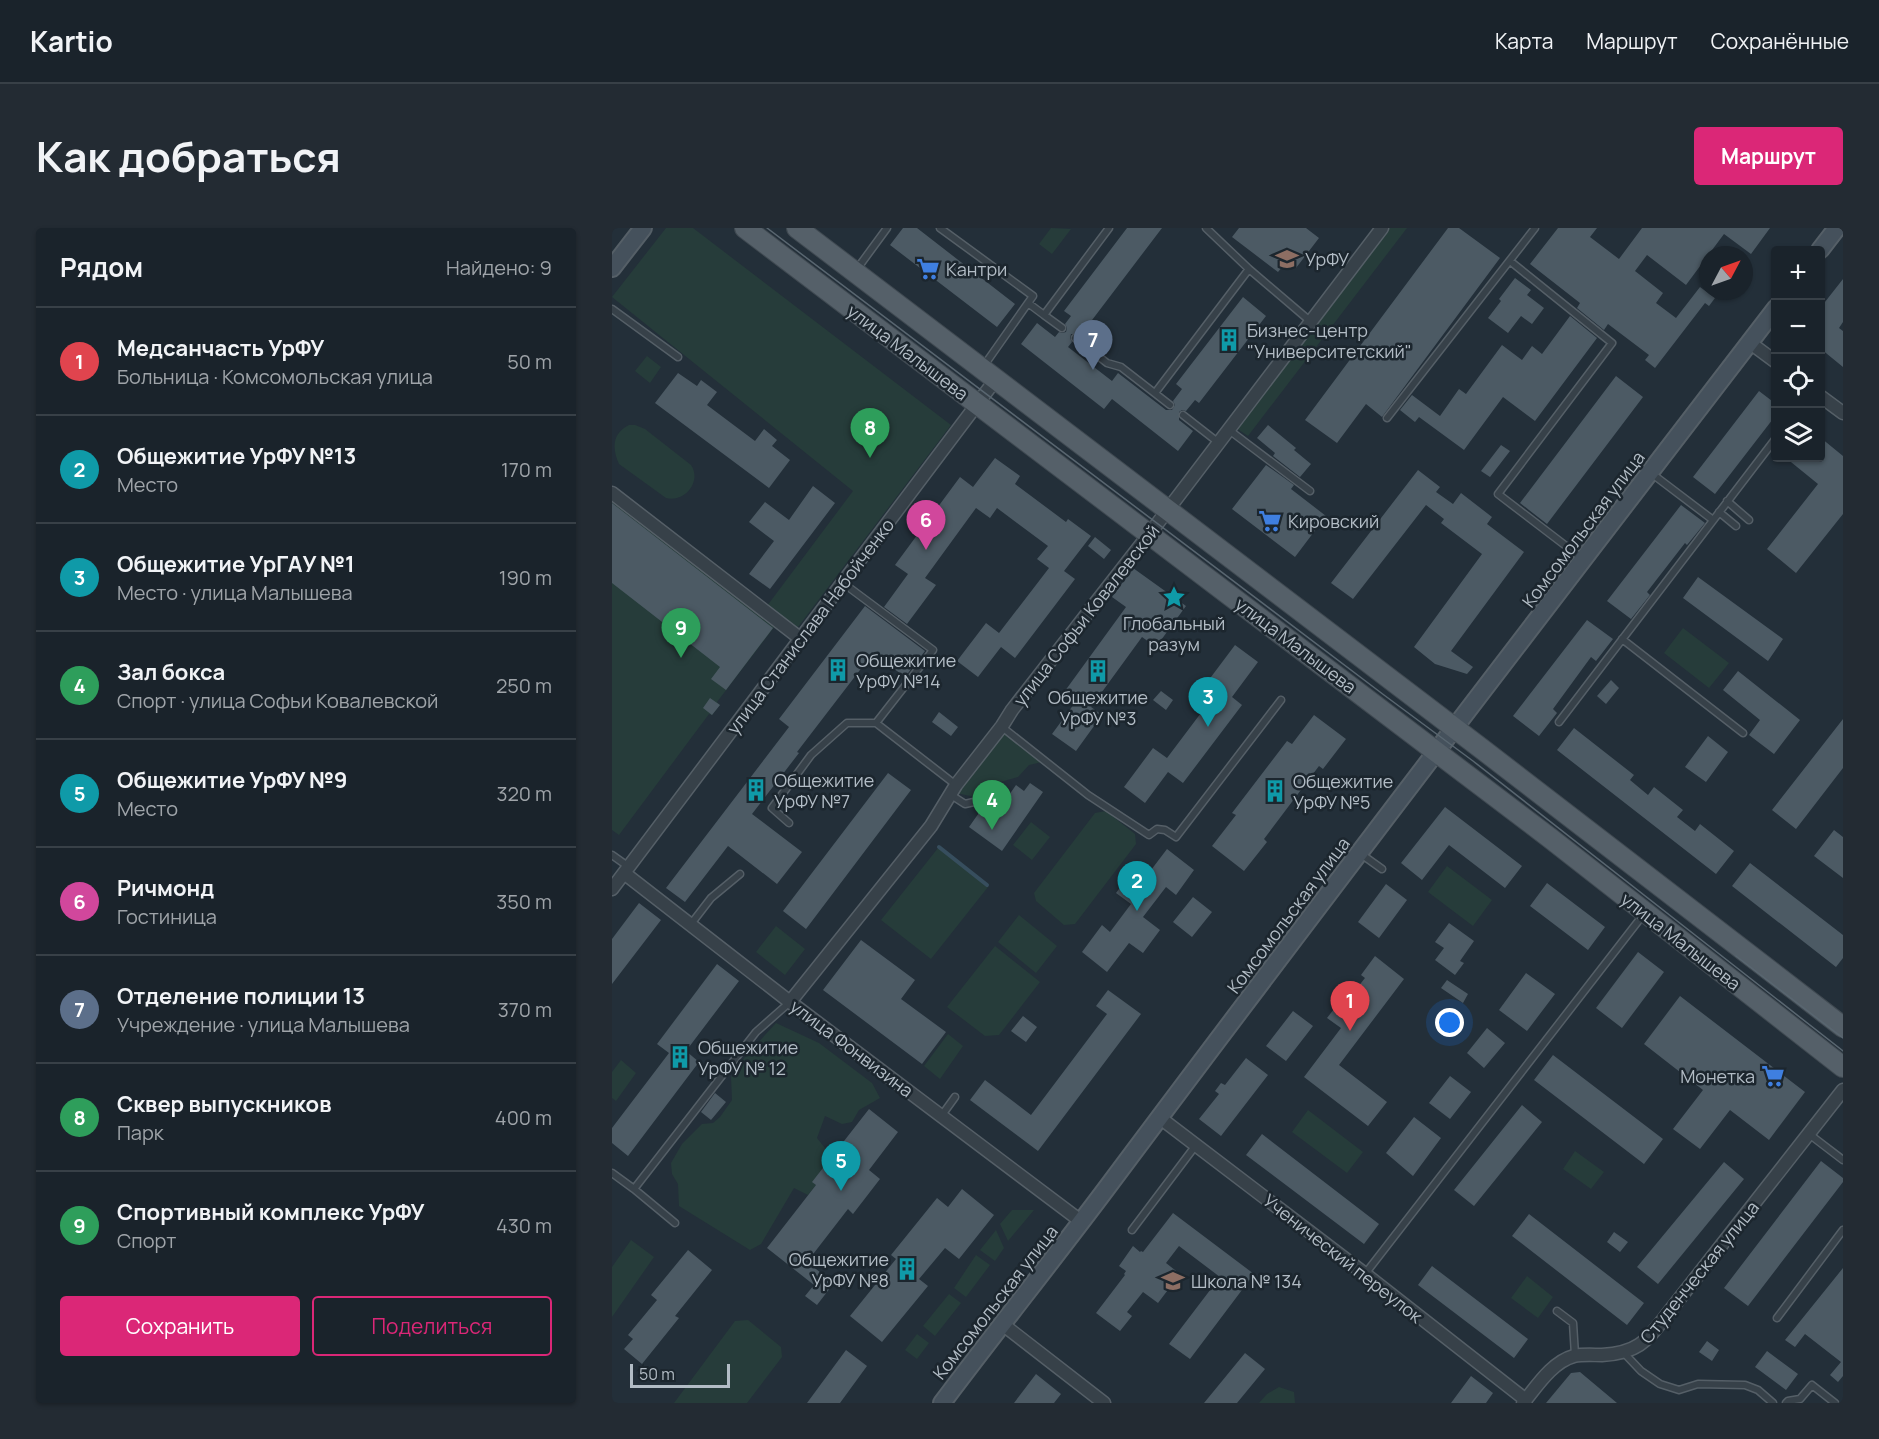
<!DOCTYPE html>
<html lang="ru">
<head>
<meta charset="utf-8">
<style>
	body { margin:0; font-family:Manrope,sans-serif; background:#232b33; color:#f1f3f6 }
	.controls { position:absolute; right:18px; top:18px; display:grid; overflow:hidden; border-radius:6px; box-shadow:0 2px 4px #0004 }
	.controls button { width:54px; height:54px; display:grid; place-items:center; padding:0; border:0; border-bottom:2px solid #384047; background:#1a232b; color:#f1f3f6; font:30px sans-serif }
	.compass { position:absolute; left:1087px; top:18px; width:54px; height:54px; border-radius:50%; background:#1a232b; box-shadow:0 2px 4px #0004; rotate:49deg }
	.scale { position:absolute; left:18px; bottom:15px; width:100px; box-sizing:border-box; padding-left:6px; border:3px solid #b2bcc5; border-top:0; font-size:16px; line-height:21px; white-space:nowrap; color:#b2bcc5; -webkit-text-stroke:4px #1c262e; paint-order:stroke }
	.you { position:absolute; left:838px; top:795px; width:21px; height:21px; margin:-15px; border:4px solid #fff; border-radius:50%; background:#1a73e8; box-shadow:0 0 0 9px #1a73e833 }
	.badge { display:grid; place-items:center; width:39px; height:39px; border-radius:50%; background:#db2777; color:#fff; font-size:20px; font-weight:700 }
	.pin { position:absolute; translate:-50% -50px; filter:drop-shadow(0 2px 3px #0008) }
	.pin::after { content:''; position:absolute; top:32px; width:21px; height:18px; background:inherit; clip-path:polygon(0 0,100% 0,50% 100%) }
	.list { margin:0; padding:0; list-style:none }
	h2 { display:flex; justify-content:space-between; align-items:center; height:78px; margin:0; padding:0 24px; font-size:26px }
	h2 small { font-size:20px; font-weight:400; color:#9fa4a9 }
	.list li { display:grid; grid-template-columns:39px 1fr auto; gap:18px; align-items:center; box-sizing:border-box; height:108px; padding:0 24px; border-top:2px solid #384047 }
	.list b { display:block; font-size:22px; white-space:nowrap }
	.list p { margin:0; font-size:20px; white-space:nowrap; color:#9fa4a9 }
	.list em { font-size:20px; font-style:normal; color:#9fa4a9 }
	.actions { display:flex; gap:12px; padding:18px 24px }
	.actions a { flex:1; padding:14px 0; border:2px solid #db2777; border-radius:6px; text-align:center; font-size:21px; color:#db2777 }
	.actions .main { background:#db2777; color:#fff }
	.icon { flex:none; width:33px; height:33px; fill:none; stroke:currentColor; stroke-width:2; stroke-linecap:round; stroke-linejoin:round }
	.map { position:relative; flex:none; width:1231px; height:1175px; overflow:hidden; border-radius:6px }
	header { display:flex; align-items:center; gap:36px; box-sizing:border-box; height:84px; padding:0 30px; background:#1a232b; border-bottom:2px solid #384047 }
	header strong { font-size:28px }
	nav { display:flex; gap:33px; margin-inline-start:auto; font-size:21px }
	.intro { display:flex; align-items:center; justify-content:space-between; box-sizing:border-box; height:144px; padding:0 36px }
	h1 { margin:0; font-size:42px }
	.button { padding:15px 27px; border-radius:6px; background:#db2777; color:#fff; font-size:21px; font-weight:700 }
	main { display:flex; gap:36px; padding:0 36px }
	aside { flex:1; background:#1a232b; border-radius:6px; box-shadow:0 2px 4px #0004 }
	.map>svg:first-child { display:block }
</style>
</head>
<body>
<header>
<strong>Kartio</strong>
<nav><a>Карта</a><a>Маршрут</a><a>Сохранённые</a></nav>
</header>
<div class="intro"><h1>Как добраться</h1><a class="button">Маршрут</a></div>
<main>
<aside>
<h2>Рядом<small>Найдено: 9</small></h2>
<ul class="list">
<li><span class="badge" style="background:#e0444e">1</span><div><b>Медсанчасть УрФУ</b><p>Больница · Комсомольская улица</p></div><em>50 m</em></li>
<li><span class="badge" style="background:#0f9aa8">2</span><div><b>Общежитие УрФУ №13</b><p>Место</p></div><em>170 m</em></li>
<li><span class="badge" style="background:#0f9aa8">3</span><div><b>Общежитие УрГАУ №1</b><p>Место · улица Малышева</p></div><em>190 m</em></li>
<li><span class="badge" style="background:#2e9e5b">4</span><div><b>Зал бокса</b><p>Спорт · улица Софьи Ковалевской</p></div><em>250 m</em></li>
<li><span class="badge" style="background:#0f9aa8">5</span><div><b>Общежитие УрФУ №9</b><p>Место</p></div><em>320 m</em></li>
<li><span class="badge" style="background:#d1479c">6</span><div><b>Ричмонд</b><p>Гостиница</p></div><em>350 m</em></li>
<li><span class="badge" style="background:#5c6f8a">7</span><div><b>Отделение полиции 13</b><p>Учреждение · улица Малышева</p></div><em>370 m</em></li>
<li><span class="badge" style="background:#2e9e5b">8</span><div><b>Сквер выпускников</b><p>Парк</p></div><em>400 m</em></li>
<li><span class="badge" style="background:#2e9e5b">9</span><div><b>Спортивный комплекс УрФУ</b><p>Спорт</p></div><em>430 m</em></li>
</ul>
<div class="actions"><a class="main">Сохранить</a><a>Поделиться</a></div>
</aside>
<div class="map">
<svg width="1231" height="1175" viewBox="0 0 1231 1175">
	<rect width="100%" height="100%" fill="#232f39"/>
	<path fill="#263c3a" d="M54,0H81L339,197L186,399L155,378L241,263L0,69Z
		M439,0L459,1L440,26L427,16Z
		M776,0H795L636,208L624,200Z
		M35,128L49,139L38,155L23,143Z
		M17,197H23L33,201L79,237C90,253 73,275 54,270L7,236C0,221 0,205 17,197Z
		M0,273L163,398L105,474L108,477L100,487L97,486L7,607L0,602Z
		M1071,400L1117,435L1097,460L1052,425Z
		M390,503L430,534L417,537L406,549L378,557L363,569L344,565Z
		M494,583L523,606L524,616L463,696L452,697L424,673L422,665L483,585Z
		M419,594L438,609L420,632L401,617Z
		M326,620L376,659L319,731L269,692Z
		M835,638L880,672L861,698L816,664Z
		M407,687L445,718L424,745L386,714Z
		M164,698L193,721L173,747L144,724Z
		M383,718L428,754L387,807L373,808L335,779Z
		M164,795L207,815L260,855L268,870L247,882L240,894L230,896L213,888L205,910L220,929L201,954L204,957L196,967L182,960L149,1016L138,1022L67,978L66,956L60,946L59,935L70,916L90,896L101,895L108,889L120,872L119,849L133,829Z
		M336,806L351,818L328,851L312,838Z
		M9,832L24,845L4,873L0,870V844Z
		M696,882L751,924L735,945L680,904Z
		M963,923L992,944L979,961L951,941Z
		M400,982H422L396,1013L388,996Z
		M384,1002L392,1020L383,1033L368,1022Z
		M19,1012L42,1029L0,1089V1039Z
		M364,1027L378,1037L354,1069L342,1060Z
		M915,1048L941,1069L926,1090L899,1070Z
		M337,1066L349,1075L323,1108L311,1098Z
		M136,1092L169,1119L170,1129L135,1175H62L123,1093Z
		M305,1106L317,1115L305,1131L293,1122Z
		M667,1159L682,1164L683,1175H647L655,1166Z"/>
	<g fill="none" stroke-linecap="round" stroke-linejoin="round">
		<path stroke="#374e5e" stroke-width="4" d="M327,619L375,657"/>
	</g>
	<path fill="#4c5a64" d="M291,0H305L403,76L385,99L278,17Z
		M515,0H550L474,100L472,98L466,106H459L458,110L460,114L456,119L500,153L506,145L554,182H560L563,177L561,173L570,161L564,156L631,69L654,88L587,175L583,172L574,183L570,182L567,184V192L581,203L566,223L500,171L492,181L409,116L425,95L443,109L447,104L450,105L454,104L455,100L453,96L459,88L452,83Z
		M627,0H694L707,10L684,40L675,33L666,44L620,9Z
		M836,0H847L888,30L770,189L754,176L725,215L693,192Z
		M946,0H985L978,9L1007,31L1030,0H1158L1139,26L1112,6L1074,57L1035,27L1023,43L1051,65L1044,75L1064,90L1088,59L1103,70L1097,78L1093,75L1043,140L1033,132L1037,127L996,96L992,102L965,80L968,75L918,36Z
		M903,50L919,62L915,67L932,80L920,96L909,88L896,105L876,90L889,73L887,71Z
		M1231,51V94L1227,100L1231,103V139L1209,121V79Z
		M958,88L985,110L923,193L891,169L852,222L807,189L803,194L788,182L800,167L828,188L847,161L854,166L890,117L910,132L920,118L930,126Z
		M66,145L85,158L89,152L105,164L95,177L143,213L152,201L165,212L160,218L178,232L157,260L43,175Z
		M1004,148L1031,169L935,296L908,275Z
		M1147,163L1164,176V187L1103,266L1081,249Z
		M656,197L684,220L682,222L699,236L688,249L661,228L663,225L645,210Z
		M1209,210L1231,228V286L1184,345L1155,321L1206,256L1174,230H1209Z
		M889,217L898,223L878,249L869,243Z
		M383,230L408,248L403,256L454,294L456,291L479,308L452,343L463,351L403,430L389,419L366,449L345,433L374,395L387,405L437,340L425,331L436,318L385,280L378,290L364,280L313,350L324,357L295,396L272,379L296,346L283,337L348,249L361,259Z
		M654,237L682,257L679,261L714,288L683,329L620,281Z
		M806,242L828,259L824,264L841,276L849,265L880,289L875,296L912,324L839,423L861,439L855,446L823,436L802,419L870,326L829,295L832,291L814,277L741,371L719,355Z
		M201,258L223,275L158,361L137,346L162,313L137,294L153,274L177,292Z
		M0,275L161,400L114,462L99,451L108,439L0,355Z
		M1069,277L1093,295L1075,317L1073,315L1035,364L1038,367L1019,391L995,373Z
		M483,309L499,322L492,331L476,318Z
		M521,340L574,378L544,419L530,409L479,479L490,487L464,523L440,506L462,476L450,467L514,379L500,369Z
		M1086,349L1171,411L1156,433L1071,370Z
		M253,378L313,423L293,449L261,425L185,524L187,525L140,586L190,624L165,656L116,618L73,674L54,660L177,499L167,491Z
		M975,392L1001,411L984,433L979,429L941,481L945,485L927,508L901,488Z
		M623,417L646,434L620,469L630,477L571,555L556,544L533,575L512,559L541,520L555,530L604,465L593,457Z
		M1126,443L1188,492L1162,526L1137,507L1148,492L1111,462Z
		M999,452L1007,460L994,476L985,468Z
		M549,463L561,472L554,482L541,472Z
		M98,470L108,477L100,487L91,480Z
		M327,484L346,499L339,508L320,494Z
		M702,487L734,511L711,541L707,538L652,611L655,614L632,643L600,618L624,587L620,585L675,513L680,516Z
		M1231,491V540L1184,601L1160,582Z
		M962,500L1022,547L1018,552L1036,567L1042,559L1071,582L1065,589L1083,603L1088,596L1122,623L1104,646L945,522Z
		M1096,508L1116,524L1094,554L1073,539Z
		M276,545L299,562L194,701L171,683Z
		M418,555L431,564L390,623L357,599L369,582L381,590L404,557L412,563Z
		M833,579L910,638L893,660L837,617L810,652L789,635Z
		M1222,602L1231,609V650L1202,628Z
		M555,621L582,642L564,667L554,659L531,689L548,702L531,725L517,715L495,744L470,724L490,697L498,704L519,676L504,665L521,642L533,650Z
		M1138,635L1231,707V730L1224,739L1120,658Z
		M935,655L993,699L976,722L918,678Z
		M774,656L795,672L767,710L746,694Z
		M581,669L600,684L580,709L561,694Z
		M27,675L49,692L0,756V711Z
		M837,695L862,713L848,733L852,735L843,747L823,732L832,720L823,714Z
		M249,712L303,752L289,771L334,804L310,836L211,762Z
		M1026,724L1052,744L1010,800L984,780Z
		M763,728L792,751L727,837L775,874L756,898L692,849L729,800L715,790L729,772L733,775L753,750L749,747Z
		M105,736L127,753L74,823L87,834L16,928L0,915V900L57,825L45,816Z
		M914,745L943,766L915,803L887,782Z
		M835,752L856,766L851,775L829,760Z
		M496,762L529,786L426,923L358,872L373,852L419,887L495,786L484,778Z
		M1068,768L1193,864L1157,912L1118,882L1088,921L1061,901L1091,862L1032,816Z
		M681,783L701,798L674,833L654,818Z
		M411,788L425,799L414,814L399,803Z
		M875,800L893,815L872,840L855,825Z
		M941,827L1051,911L1032,936L922,852Z
		M634,830L656,847L609,908L587,891L607,866L603,863L609,855L613,857Z
		M838,848L859,864L838,891L817,875Z
		M103,865L114,874L99,892L89,884Z
		M910,877L930,894L862,978L842,962Z
		M257,881L286,904L257,942L268,951L241,986L236,981L195,1034L222,1055L205,1077L193,1068L202,1057L155,1020L204,957L200,954Z
		M802,889L829,910L801,948L774,925Z
		M650,906L767,996L752,1016L634,927Z
		M1209,933L1231,950V954L1136,1078L1112,1060Z
		M1112,934L1132,951L1046,1056L1025,1039Z
		M350,961L382,987L347,1031L333,1020L307,1051L316,1058L270,1114L238,1088L284,1031L279,1027L325,970L336,979Z
		M561,985L642,1046L578,1131L557,1116L608,1049L567,1018L554,1035L568,1046L546,1075L531,1064L515,1084L520,1088L508,1103L484,1085L513,1047L512,1046L514,1043L507,1038L521,1018L528,1024L529,1023L531,1024Z
		M917,986L1032,1075L1015,1097L900,1008Z
		M1002,1004L1016,1014L1008,1024L995,1014Z
		M76,1022L100,1042L63,1088L67,1090L30,1136L12,1121L21,1111L16,1107L45,1072L39,1067Z
		M820,1038L916,1111L902,1130L806,1057Z
		M1231,1040V1148L1226,1154L1218,1147L1229,1134L1193,1106L1183,1119L1173,1112Z
		M1095,1113L1107,1122L1100,1133L1087,1124Z
		M234,1122L255,1138L228,1175H195Z
		M1155,1123L1186,1146L1174,1162L1143,1139Z
		M633,1125L653,1141L625,1175H592Z
		M968,1144L1005,1175H934L959,1145Z
		M424,1146L449,1166L442,1175H402Z
		M859,1148L881,1165L874,1175H839Z"/>
	<g fill="none" stroke-linecap="round" stroke-linejoin="round">
		<g stroke="#555f67" stroke-width="9">
			<path id="lane" d="M328,0L421,68L416,75
				M594,0L637,41L698,93
				M898,33L1000,115L886,266L971,331
				M245,41L275,0
				M0,81L66,129
				M432,87L450,100
				M463,110L495,135L509,139L558,177
				M371,139L416,75L432,87L497,0
				M543,165L637,41
				M571,187L607,215
				M775,190L923,0
				M617,202L698,263
				M1039,245L1101,292
				M1115,273L1137,292
				M1107,284L1124,298
				M231,355L321,422L264,495
				M1010,411L1131,505
				M947,494L1164,210
				M390,499L476,567L537,607L545,601L553,602L564,609L669,472
				M339,567L353,576L384,569
				M177,595L160,580L199,527L235,495H264L344,557
				M749,626L770,641
				M0,627L17,639
				M79,696L99,670L128,646
				M330,887L343,869
				M1197,906L1231,932
				M0,945L22,961
				M63,995L22,961L144,804L178,774
				M520,1002L584,917
				M753,1046L1031,687
				M945,1083L961,1095L963,1127
				M1165,1090L1231,1002
				M1012,1125L1029,1143L1048,1156L1067,1162L1086,1156L1133,1157L1146,1162L1161,1175
				M1174,1175L1176,1173L1188,1171L1200,1157L1223,1175"/>
		</g>
		<g stroke="#555f67" stroke-width="15">
			<path id="street" d="M1137,114L1164,134
				M1208,168L1231,185
				M0,265L189,411
				M12,645L178,774L470,994
				M0,661L384,151
				M178,774L319,598L344,557L390,498L400,482L545,296L770,0
				M547,889L753,1046L914,1172
				M389,1095L492,1175
				M911,1175C925,1158 940,1134 962,1128C971,1126 981,1127 990,1127C1028,1125 1035,1112 1057,1084L1231,862"/>
		</g>
		<g stroke="#555f67" stroke-width="20">
			<path id="secondary" d="M1208,22L1225,0
				M0,40L31,0
				M330,1175C384,1103 440,1033 494,961C715,665 939,373 1164,80"/>
		</g>
		<g stroke="#404a52" stroke-width="22">
			<path id="primary" d="M133,0L938,610L1231,839
				M185,0L870,521L1231,799"/>
		</g>
		<use href="#lane" stroke="#374149" stroke-width="6"/>
		<use href="#street" stroke="#374149" stroke-width="12"/>
		<use href="#secondary" stroke="#45515c" stroke-width="16"/>
		<use href="#primary" stroke="#556069" stroke-width="20"/>
		<path stroke="#596670" stroke-width="1.5" d="M155,0L772,467L861,533L1231,823
			M1124,728L1231,810"/>
	</g>
	<defs>
		<g id="university-bare" transform="scale(1.8)"><path d="M0-5L7-2L0 1L-7-2ZM-4 1L0 2.5L4 1V4Q0 6-4 4Z" fill="#8d6e63" stroke="#1c262e" stroke-width="2.5" paint-order="stroke"/></g>
		<g id="supermarket-bare" transform="scale(1.8)"><path d="M-6-5.5h2.5l.6 2H6L4.5 2H-2.5L-4.4-4H-6ZM-1.5 3.2a1.3 1.3 0 1 0 .1 0ZM3 3.2a1.3 1.3 0 1 0 .1 0Z" fill="#3f7fe0" stroke="#1c262e" stroke-width="2.5" paint-order="stroke"/></g>
		<g id="building-bare" transform="scale(1.8)"><path d="M-4-6H4V6H1V3H-1V6H-4ZM-2.5-4.3h1.7v1.8h-1.7ZM.8-4.3h1.7v1.8H.8ZM-2.5-1h1.7V.8h-1.7ZM.8-1h1.7V.8H.8Z" fill="#0f9aa8" stroke="#1c262e" stroke-width="2.5" paint-order="stroke"/></g>
		<g id="sight-bare" transform="scale(1.8)"><path d="M0-6L1.8-2.2L6-1.7L2.9 1.2L3.7 5.4L0 3.3L-3.7 5.4L-2.9 1.2L-6-1.7L-1.8-2.2Z" fill="#0f9aa8" stroke="#1c262e" stroke-width="2.5" paint-order="stroke"/></g>
		<g id="school-bare" transform="scale(1.8)"><path d="M0-5L7-2L0 1L-7-2ZM-4 1L0 2.5L4 1V4Q0 6-4 4Z" fill="#8d6e63" stroke="#1c262e" stroke-width="2.5" paint-order="stroke"/></g>
	</defs>
	<g fill-rule="evenodd">
		<use href="#university-bare" x="675" y="31"/>
		<use href="#supermarket-bare" x="316" y="41"/>
		<use href="#building-bare" x="617" y="112"/>
		<use href="#supermarket-bare" x="658" y="293"/>
		<use href="#sight-bare" x="562" y="369"/>
		<use href="#building-bare" x="226" y="442"/>
		<use href="#building-bare" x="486" y="443"/>
		<use href="#building-bare" x="144" y="562"/>
		<use href="#building-bare" x="663" y="563"/>
		<use href="#building-bare" x="68" y="829"/>
		<use href="#supermarket-bare" x="1161" y="848"/>
		<use href="#building-bare" x="295" y="1041"/>
		<use href="#school-bare" x="561" y="1053"/>
	</g>
	<g text-anchor="middle" dominant-baseline="central" stroke-width="5" stroke-linejoin="round" paint-order="stroke">
		<g font-size="18" fill="#b2bcc5" stroke="#1c262e" text-anchor="start">
			<text x="693" y="31">УрФУ</text>
			<text x="334" y="41">Кантри</text>
			<text x="635" y="102">Бизнес-центр<tspan x="635" dy="21">"Университетский"</tspan></text>
			<text x="676" y="293">Кировский</text>
			<text x="562" y="395" text-anchor="middle">Глобальный<tspan x="562" dy="21">разум</tspan></text>
			<text x="244" y="432">Общежитие<tspan x="244" dy="21">УрФУ №14</tspan></text>
			<text x="486" y="469" text-anchor="middle">Общежитие<tspan x="486" dy="21">УрФУ №3</tspan></text>
			<text x="162" y="552">Общежитие<tspan x="162" dy="21">УрФУ №7</tspan></text>
			<text x="681" y="553">Общежитие<tspan x="681" dy="21">УрФУ №5</tspan></text>
			<text x="86" y="819">Общежитие<tspan x="86" dy="21">УрФУ № 12</tspan></text>
			<text x="1143" y="848" text-anchor="end">Монетка</text>
			<text x="277" y="1031" text-anchor="end">Общежитие<tspan x="277" dy="21">УрФУ №8</tspan></text>
			<text x="579" y="1053">Школа № 134</text>
		</g>
		<g font-size="18" fill="#b2bcc5" stroke="#1c262e">
			<text transform="translate(296 124) rotate(37)">улица Малышева</text>
			<text transform="translate(971 301) rotate(-53)">Комсомольская улица</text>
			<text transform="translate(474 387) rotate(-52)">улица Софьи Ковалевской</text>
			<text transform="translate(198 398) rotate(-53)">улица Станислава Набойченко</text>
			<text transform="translate(684 417) rotate(37)">улица Малышева</text>
			<text transform="translate(676 687) rotate(-53)">Комсомольская улица</text>
			<text transform="translate(1069 713) rotate(38)">улица Малышева</text>
			<text transform="translate(240 820) rotate(37)">улица Фонвизина</text>
			<text transform="translate(731 1030) rotate(38)">Ученический переулок</text>
			<text transform="translate(1087 1044) rotate(-51)">Студенческая улица</text>
			<text transform="translate(383 1074) rotate(-52)">Комсомольская улица</text>
		</g>
	</g>
</svg>
<div class="controls">
<button>+</button>
<button>−</button>
<button><svg class="icon" aria-label="locate" viewBox="0 0 24 24"><circle cx="12" cy="12" r="6"/><path d="M12 2v4M12 18v4M2 12h4M18 12h4"/></svg></button>
<button><svg class="icon" aria-label="layers" viewBox="0 0 24 24"><path d="M12 4l9 5-9 5-9-5zM3 14l9 5 9-5"/></svg></button>
</div>
<svg class="compass" viewBox="-18 -18 36 36"><path d="M0-13l5 13h-10z" fill="#e53935"/><path d="M0 13l5-13h-10z" fill="#9fa4a9"/></svg>
<div class="scale">50 m</div>
<div class="you"></div>
<div class="pin badge" style="left:738px;top:803px;background:#e0444e">1</div>
<div class="pin badge" style="left:525px;top:683px;background:#0f9aa8">2</div>
<div class="pin badge" style="left:596px;top:499px;background:#0f9aa8">3</div>
<div class="pin badge" style="left:380px;top:602px;background:#2e9e5b">4</div>
<div class="pin badge" style="left:229px;top:963px;background:#0f9aa8">5</div>
<div class="pin badge" style="left:314px;top:322px;background:#d1479c">6</div>
<div class="pin badge" style="left:481px;top:142px;background:#5c6f8a">7</div>
<div class="pin badge" style="left:258px;top:230px;background:#2e9e5b">8</div>
<div class="pin badge" style="left:69px;top:430px;background:#2e9e5b">9</div>
</div>
</main>
</body>
</html>
